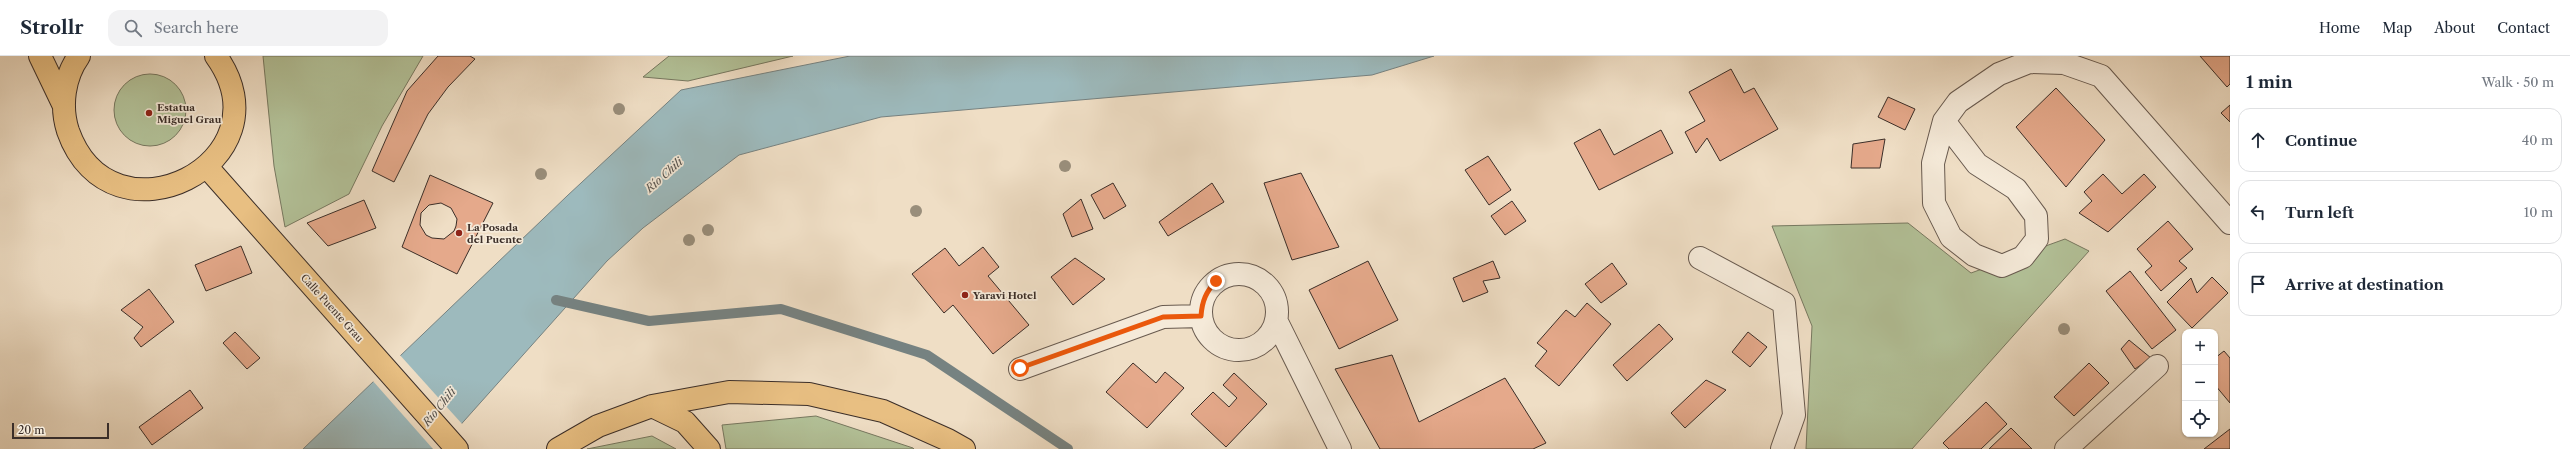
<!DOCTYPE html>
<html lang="en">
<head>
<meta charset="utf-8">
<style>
	body { margin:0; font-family:"Libre Caslon Text",serif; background:#f2f2f3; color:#1f2937 }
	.controls { position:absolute; right:12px; bottom:12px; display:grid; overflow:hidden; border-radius:8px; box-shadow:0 1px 3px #0004 }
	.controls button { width:36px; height:36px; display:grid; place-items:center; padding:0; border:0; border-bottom:1px solid #e0e1e3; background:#fff; color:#1f2937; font:20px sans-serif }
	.scale { position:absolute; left:12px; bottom:10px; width:97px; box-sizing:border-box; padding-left:4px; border:2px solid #3b2e28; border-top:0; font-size:11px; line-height:14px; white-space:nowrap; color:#3b2e28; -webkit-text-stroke:3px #f5ead9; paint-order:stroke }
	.stop { position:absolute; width:12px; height:12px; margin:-9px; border:3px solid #ea580c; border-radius:50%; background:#fff }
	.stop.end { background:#ea580c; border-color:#fff; box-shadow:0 1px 4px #0008 }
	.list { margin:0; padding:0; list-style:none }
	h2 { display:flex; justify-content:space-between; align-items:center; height:52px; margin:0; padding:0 16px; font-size:17px }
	h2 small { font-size:13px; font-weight:400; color:#747a83 }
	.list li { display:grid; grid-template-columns:26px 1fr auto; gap:12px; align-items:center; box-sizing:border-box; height:64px; margin:0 8px 8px; padding:0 8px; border:1px solid #e0e1e3; border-radius:12px }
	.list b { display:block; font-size:15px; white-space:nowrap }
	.list em { font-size:13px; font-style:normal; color:#747a83 }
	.icon { flex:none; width:22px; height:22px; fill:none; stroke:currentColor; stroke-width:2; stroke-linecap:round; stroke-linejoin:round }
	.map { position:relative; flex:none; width:2230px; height:393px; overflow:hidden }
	header { display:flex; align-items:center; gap:24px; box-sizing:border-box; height:56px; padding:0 20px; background:#fff; border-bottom:1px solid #e0e1e3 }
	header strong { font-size:19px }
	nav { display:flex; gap:22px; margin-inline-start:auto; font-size:14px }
	.search { width:280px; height:36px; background:#f2f2f3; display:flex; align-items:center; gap:10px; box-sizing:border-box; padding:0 14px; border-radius:12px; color:#747a83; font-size:15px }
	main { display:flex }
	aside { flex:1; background:#fff }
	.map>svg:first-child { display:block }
</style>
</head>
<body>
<header>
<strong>Strollr</strong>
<div class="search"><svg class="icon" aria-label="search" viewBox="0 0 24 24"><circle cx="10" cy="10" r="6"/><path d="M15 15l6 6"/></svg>Search here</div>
<nav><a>Home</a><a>Map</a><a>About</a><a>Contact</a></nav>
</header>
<main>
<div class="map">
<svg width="2230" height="393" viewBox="0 0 2230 393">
	<rect width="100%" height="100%" fill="#efdec5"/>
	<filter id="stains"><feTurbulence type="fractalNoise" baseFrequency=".005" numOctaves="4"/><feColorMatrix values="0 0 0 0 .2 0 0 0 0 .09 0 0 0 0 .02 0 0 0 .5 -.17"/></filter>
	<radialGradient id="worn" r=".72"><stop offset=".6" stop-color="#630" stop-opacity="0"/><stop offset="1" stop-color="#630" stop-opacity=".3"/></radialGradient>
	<path fill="#b3c299" stroke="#777860" d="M263,0H423L382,70L349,138L285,171L274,110Z
		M669,0H793L688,25L643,21Z
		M114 54a36 36 0 1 1 72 0a36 36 0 1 1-72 0Z
		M1908,167L1971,217L2065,183L2089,195L1912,393H1806L1812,270L1772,170Z
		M816,360L913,392L914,393H726L722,369Z
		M652,380L676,393H587Z"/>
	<path fill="#9dbabd" stroke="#768281" d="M850,0H1434L1372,19L881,61L739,99L643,172L607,205L439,393H303L567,140L681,34Z"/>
	<path fill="#efdec5" d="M399,298L463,369L442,393H433L372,324Z"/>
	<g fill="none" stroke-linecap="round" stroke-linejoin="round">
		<path stroke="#768281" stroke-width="10" d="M556,244L649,265L781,253L927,299L1068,393"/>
	</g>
	<path fill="#e5a98b" stroke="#3b2e28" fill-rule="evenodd" d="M438,0H470L475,3L448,31L428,58L394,126L372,115L407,35Z
		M2200,0H2230V28L2227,31Z
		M1731,13L1744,37L1754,32L1778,73L1720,105L1707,82L1696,97L1685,76L1705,65L1689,36Z
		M2056,32L2105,84L2066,131L2016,71Z
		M1888,41L1915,53L1905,74L1878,61Z
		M2230,49V66L2221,57Z
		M1600,73L1614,99L1661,74L1673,97L1599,134L1574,87Z
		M1885,83L1880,112H1851L1853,88Z
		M1488,100L1511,134L1489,149L1465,114Z
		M1301,117L1339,191L1292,204L1264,127Z
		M2103,118L2122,138L2144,118L2156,131L2108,176L2079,157L2092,145L2084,136Z
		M430,119L493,147L457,218L402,191ZM441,147L451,152L457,163L456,170L454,175L444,183L432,182L426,179L420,169L421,157L429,149Z
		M1113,127L1126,150L1104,163L1091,139Z
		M1212,127L1224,146L1168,180L1159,166Z
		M1081,143L1093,173L1072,181L1063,158Z
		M364,144L376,172L328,190L307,167Z
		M1512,145L1526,165L1505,179L1491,160Z
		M2168,165L2193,193L2179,205L2187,212L2161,235L2145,216L2152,210L2137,193Z
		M241,190L252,217L206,235L195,209Z
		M983,191L999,211L988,220L1029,269L993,298L953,249L944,257L912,218L945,192L959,210Z
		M1075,202L1105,223L1073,249L1051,221Z
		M1368,205L1398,264L1339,293L1309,234Z
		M1493,205L1500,222L1483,225L1488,236L1463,246L1453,222Z
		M1612,207L1627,228L1601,247L1585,228Z
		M2130,215L2176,274L2152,293L2106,235Z
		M2212,221L2228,237L2192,272L2167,246L2191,222L2197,237Z
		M149,233L174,266L141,291L134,282L143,271L121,254Z
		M1587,247L1611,268L1559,330L1535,310L1547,295L1537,287L1566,254L1575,261Z
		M1659,268L1673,283L1627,325L1613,309Z
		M235,276L260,302L247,313L223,287Z
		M1748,276L1767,291L1750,311L1732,296Z
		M2129,284L2151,302L2135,313L2121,293Z
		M2224,295L2230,302V347L2215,329V302Z
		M1392,299L1419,366L1505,322L1546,387L1533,393H1380L1335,313Z
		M1133,307L1156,327L1165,316L1184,332L1147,372L1106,336Z
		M2089,307L2109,327L2074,360L2054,341Z
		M1234,317L1267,348L1226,391L1191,358L1213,336L1229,351L1237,342L1223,329Z
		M1706,324L1726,334L1685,372L1671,357Z
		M190,334L203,352L152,389L139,371Z
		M1986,346L2007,368L1981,393H1949L1943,387Z
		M2011,372L2032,393H1989Z
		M2230,373V393H2204Z"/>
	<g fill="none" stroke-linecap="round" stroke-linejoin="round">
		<g stroke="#685a4f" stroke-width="24">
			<path id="minor" d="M1944,65L1977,108L2016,133L2036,160L2037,183L2023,201L2002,210L1974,199L1951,181L1934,147L1933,107L1944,65L1958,46L1999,18L2029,6L2064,7L2101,20L2230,167
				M1700,202L1784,247L1794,359L1782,393
				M1201 256a38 38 0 1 1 76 0a38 38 0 1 1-76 0Z
				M1276,264L1340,393
				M1020,313L1163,261L1201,260
				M2066,393L2157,310"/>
		</g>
		<g stroke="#3b2e28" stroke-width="24">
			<path id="major" d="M40,0L64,50
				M79,0C64,21 60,50 68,75C111,197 292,106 216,0
				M207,111L457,393
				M652,350L685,366L709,393
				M558,393L598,370L652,350L729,336L809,338L883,355L948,384L964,393"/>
		</g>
		<use href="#minor" stroke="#f5ead9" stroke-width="22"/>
		<use href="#major" stroke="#e8bf82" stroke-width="22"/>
	</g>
	<g fill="#998e7b">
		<circle cx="619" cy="53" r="6"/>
		<circle cx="1065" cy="110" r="6"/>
		<circle cx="541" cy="118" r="6"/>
		<circle cx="916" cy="155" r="6"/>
		<circle cx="708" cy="174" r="6"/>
		<circle cx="689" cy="184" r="6"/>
		<circle cx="2064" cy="273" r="6"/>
	</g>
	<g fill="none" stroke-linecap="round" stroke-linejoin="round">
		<path stroke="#ea580c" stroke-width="5" d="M1020,312L1163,261L1201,260C1202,245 1206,236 1216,225"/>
	</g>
	<g fill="#8f2418" stroke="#f5ead9" stroke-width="1.5">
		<circle cx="149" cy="57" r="4"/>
		<circle cx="459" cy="177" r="4"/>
		<circle cx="965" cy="239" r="4"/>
	</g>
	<g text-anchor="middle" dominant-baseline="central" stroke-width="3.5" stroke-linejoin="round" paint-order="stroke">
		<g font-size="10" font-weight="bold" fill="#3b2e28" stroke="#f5ead9" text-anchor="start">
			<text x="157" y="51">Estatua<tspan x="157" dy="12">Miguel Grau</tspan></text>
			<text x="467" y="171">La Posada<tspan x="467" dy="12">del Puente</tspan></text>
			<text x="973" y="239">Yaravi Hotel</text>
		</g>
		<g font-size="10" fill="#3b2e28" stroke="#f5ead9">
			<text transform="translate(332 252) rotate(48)">Calle Puente Grau</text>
		</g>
		<g font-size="11" font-style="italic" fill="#54514d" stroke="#f5ead9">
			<text transform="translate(664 119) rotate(-42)">Río Chili</text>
			<text transform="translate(439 351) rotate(-51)">Río Chili</text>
		</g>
	</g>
	<rect width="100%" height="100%" filter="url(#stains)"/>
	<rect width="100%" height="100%" fill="url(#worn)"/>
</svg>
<div class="controls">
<button>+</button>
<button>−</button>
<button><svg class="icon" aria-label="locate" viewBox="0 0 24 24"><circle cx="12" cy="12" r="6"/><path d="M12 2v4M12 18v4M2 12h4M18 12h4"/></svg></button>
</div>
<div class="scale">20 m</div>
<div class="stop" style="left:1020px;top:312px"></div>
<div class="stop end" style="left:1216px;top:225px"></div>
</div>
<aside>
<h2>1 min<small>Walk · 50 m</small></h2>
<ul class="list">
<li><svg class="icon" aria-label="ahead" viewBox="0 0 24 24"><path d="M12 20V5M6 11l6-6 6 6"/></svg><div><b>Continue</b></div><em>40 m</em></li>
<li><svg class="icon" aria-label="left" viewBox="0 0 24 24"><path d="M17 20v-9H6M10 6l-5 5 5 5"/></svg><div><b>Turn left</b></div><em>10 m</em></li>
<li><svg class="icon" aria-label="arrive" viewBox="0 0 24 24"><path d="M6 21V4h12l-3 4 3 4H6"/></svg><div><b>Arrive at destination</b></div></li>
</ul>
</aside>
</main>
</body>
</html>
